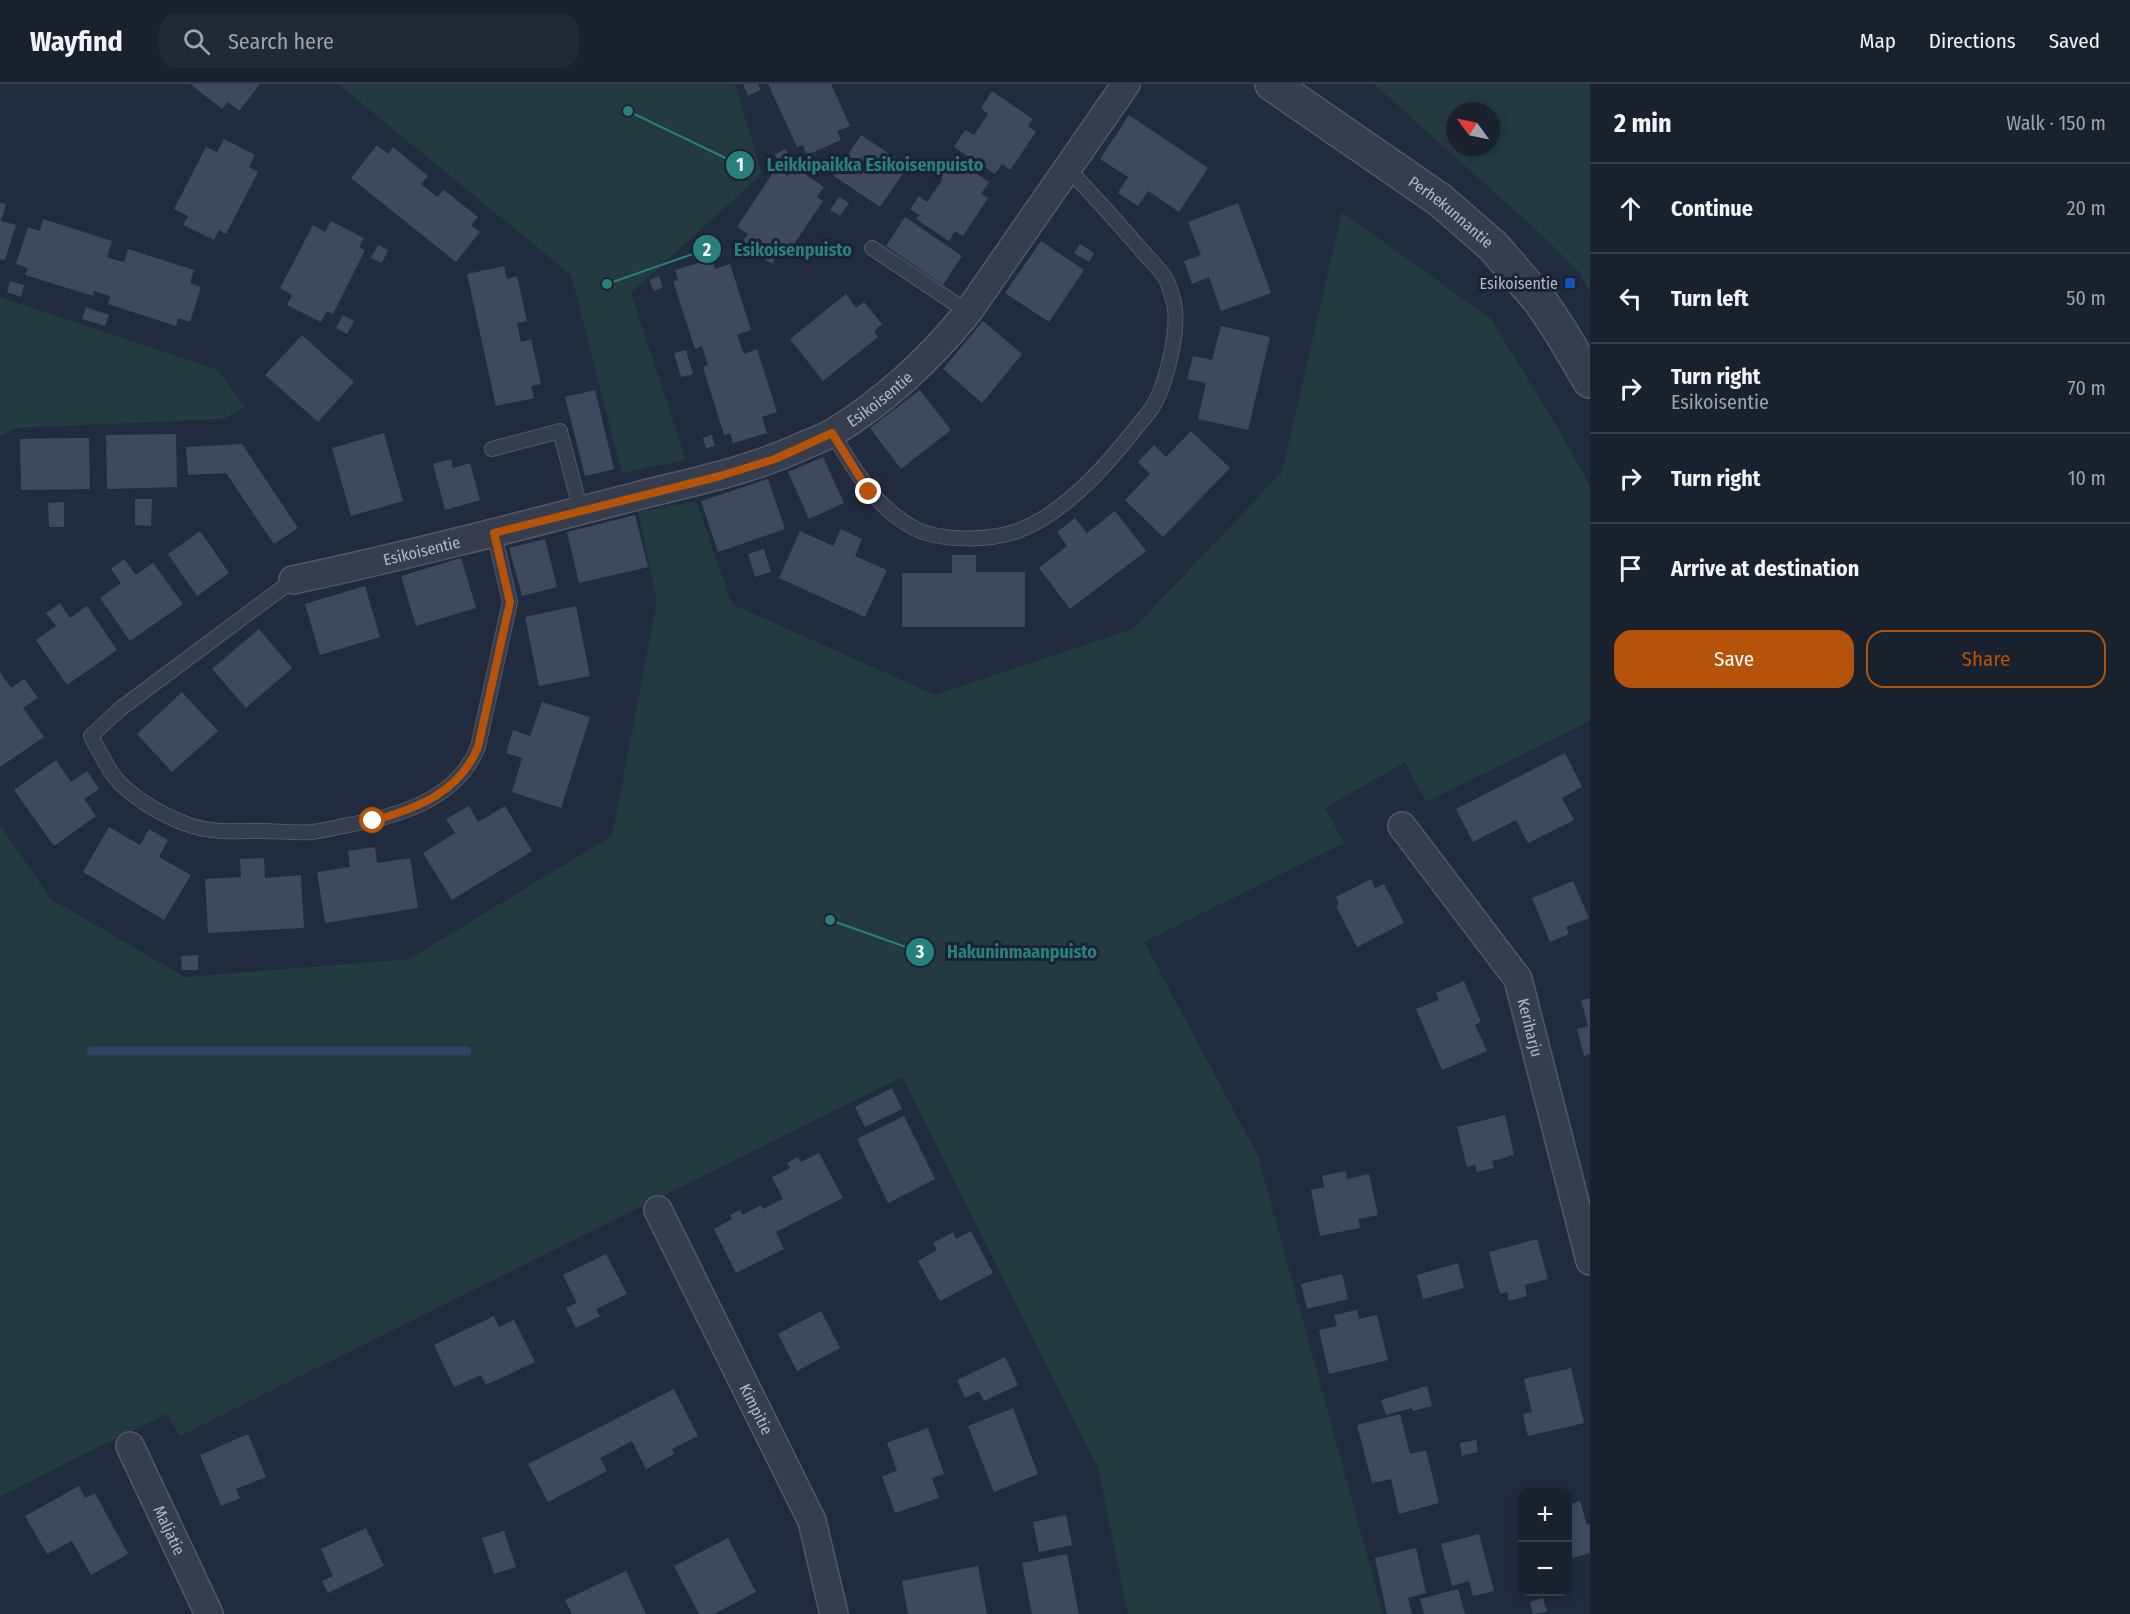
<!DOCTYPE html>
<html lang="en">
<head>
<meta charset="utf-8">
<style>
	body { margin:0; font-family:"Fira Sans Condensed",sans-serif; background:#222836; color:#f1f3f6 }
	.controls { position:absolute; right:18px; bottom:18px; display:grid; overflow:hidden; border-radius:12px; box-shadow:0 3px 9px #0003 }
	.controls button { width:54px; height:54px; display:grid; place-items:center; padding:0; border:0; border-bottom:2px solid #373e4a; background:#19202e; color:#f1f3f6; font:30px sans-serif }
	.compass { position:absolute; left:1446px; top:18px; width:54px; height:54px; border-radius:50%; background:#19202e; box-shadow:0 3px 9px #0003; rotate:303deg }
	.stop { position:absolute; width:18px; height:18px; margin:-14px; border:4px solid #b45309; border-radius:50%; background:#fff }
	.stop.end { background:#b45309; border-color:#fff; box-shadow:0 2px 6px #0008 }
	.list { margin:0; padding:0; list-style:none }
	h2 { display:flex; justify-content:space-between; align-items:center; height:78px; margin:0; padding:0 24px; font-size:26px }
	h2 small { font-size:20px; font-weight:400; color:#9fa3aa }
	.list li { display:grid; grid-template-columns:39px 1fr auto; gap:18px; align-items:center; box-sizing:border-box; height:90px; padding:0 24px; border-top:2px solid #373e4a }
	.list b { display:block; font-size:22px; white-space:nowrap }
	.list p { margin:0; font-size:20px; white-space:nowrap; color:#9fa3aa }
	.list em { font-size:20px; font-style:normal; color:#9fa3aa }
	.actions { display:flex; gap:12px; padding:18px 24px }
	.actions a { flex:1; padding:14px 0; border:2px solid #b45309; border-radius:18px; text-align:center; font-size:21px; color:#b45309 }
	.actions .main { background:#b45309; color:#fff }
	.icon { flex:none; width:33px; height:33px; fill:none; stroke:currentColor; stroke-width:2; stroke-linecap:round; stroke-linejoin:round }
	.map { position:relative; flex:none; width:1590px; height:1530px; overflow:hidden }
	header { display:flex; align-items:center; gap:36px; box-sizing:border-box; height:84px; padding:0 30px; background:#19202e; border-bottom:2px solid #373e4a }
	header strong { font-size:28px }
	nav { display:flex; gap:33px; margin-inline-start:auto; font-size:21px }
	.search { width:420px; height:54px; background:#222836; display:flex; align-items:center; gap:15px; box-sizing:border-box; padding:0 21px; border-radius:18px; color:#9fa3aa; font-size:22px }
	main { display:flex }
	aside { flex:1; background:#19202e }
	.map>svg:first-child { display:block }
</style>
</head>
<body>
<header>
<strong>Wayfind</strong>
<div class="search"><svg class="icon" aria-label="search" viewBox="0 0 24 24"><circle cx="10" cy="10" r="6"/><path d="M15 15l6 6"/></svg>Search here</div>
<nav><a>Map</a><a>Directions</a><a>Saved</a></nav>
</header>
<main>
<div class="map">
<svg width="1590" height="1530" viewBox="0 0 1590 1530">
	<rect width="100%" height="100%" fill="#212b3e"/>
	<path fill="#233a3f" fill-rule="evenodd" d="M338,0H735L762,90L631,209L686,376L622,389L571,191Z
		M1374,0H1590V210L1580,189L1544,153ZM1455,27H1491V63H1455Z
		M1342,128L1491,235L1556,341L1590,402V637L1426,718L1405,678L1325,724L1344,759L1144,858L1258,1072L1383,1530H1128L1098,1384L902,993L180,1352L167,1330L82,1371L0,1413V741L51,815L185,893L409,875L612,752L657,517L638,428L696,417L732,520L935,611L1133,545L1282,388Z
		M0,213L218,286L245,323L224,335L16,344L0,352Z"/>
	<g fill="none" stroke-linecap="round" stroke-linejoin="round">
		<path stroke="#324365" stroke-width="9" d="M91,967H467"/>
	</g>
	<path fill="#3d495d" d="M190,0H260L239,27L228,18L222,25Z
		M743,0H758L761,6L748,12Z
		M768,0H831L850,42L837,47L841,56L807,71L803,61L797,63Z
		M992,7L1033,35L1028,42L1036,48L1010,86L1002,80L995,90L954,63L965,46L974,51L988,30L981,24Z
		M1129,31L1208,84L1179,128L1148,107L1138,122L1118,109L1128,93L1100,75Z
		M861,51L908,82L880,123L834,92Z
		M224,55L255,71L249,83L258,88L226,150L219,146L214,156L183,141L188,132L174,125L206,63L217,68Z
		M377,61L388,70L393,63L428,92L421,100L437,113L444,106L478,133L471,141L480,148L456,178L351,94Z
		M786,65L792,78L780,83L775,70Z
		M944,75L952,81L955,76L989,98L981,110L988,114L963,152L955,147L949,157L916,135L919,131L910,125L919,112L927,118L943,95L934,88Z
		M794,83L824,103L817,113L823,117L784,175L778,170L772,180L741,160L748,150L737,143L776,84L788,92Z
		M839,113L849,119L840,132L830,126Z
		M0,118L6,120L1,137L16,141L5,176L0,175Z
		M1238,119L1271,209L1221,227L1209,193L1192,200L1184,177L1201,171L1188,138Z
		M905,133L962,172L943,201L886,162Z
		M43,135L112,157L107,173L112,175L124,178L128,165L194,186L190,199L201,203L190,238L178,234L176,242L108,220L110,212L94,207L93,212L25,191L28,184L16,180L28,143L40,147Z
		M331,137L364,154L359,163L365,166L333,230L327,227L321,238L287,221L292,211L280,204L313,141L325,148Z
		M1041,157L1084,186L1049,238L1005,209Z
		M1080,160L1094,169L1089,178L1074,169Z
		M378,161L388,166L382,179L371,174Z
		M712,175L715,185L730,180L751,246L737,251L744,270L757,265L777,328L762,333L767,349L733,359L730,349L724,351L703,283L708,281L702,262L695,265L673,197L678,196L675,186Z
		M504,182L507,195L517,192L527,237L517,239L521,258L531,255L541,300L531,302L534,314L496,322L467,190Z
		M659,192L663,203L654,207L649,196Z
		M10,197L24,201L21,213L7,208Z
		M846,210L856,224L864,218L882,240L874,247L878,253L823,297L790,255Z
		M86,223L109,231L105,242L82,235Z
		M343,231L354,237L347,250L336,244Z
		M983,237L1022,270L982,319L943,285Z
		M1221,242L1270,253L1248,346L1198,335L1206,299L1187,295L1193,272L1212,276Z
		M302,251L354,298L318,338L265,291Z
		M686,266L693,290L681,293L674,269Z
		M595,306L614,385L585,392L565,313Z
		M920,306L951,346L901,385L870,344Z
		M1191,347L1230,384L1163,453L1125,416L1150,390L1138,378L1154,361L1166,373Z
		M384,349L403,417L351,432L332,364Z
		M176,350L177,403L107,405L106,351Z
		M712,351L715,362L706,364L703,354Z
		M70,354H89L90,405L21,406L20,355Z
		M242,360L298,444L274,460L226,389L188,391L186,363Z
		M823,373L844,419L809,435L788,388Z
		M451,375L453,384L470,379L480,416L445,426L433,380Z
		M768,395L785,445L718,468L701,417Z
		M135,415H152L151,442L135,441Z
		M64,418V443H49L48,419Z
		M1115,427L1146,467L1070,525L1039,484L1067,462L1057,448L1075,434L1087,449Z
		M635,431L648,483L579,499L567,448Z
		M841,445L862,455L855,472L887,486L865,533L779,494L800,447L833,462Z
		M200,447L229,489L197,512L168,470Z
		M545,455L557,503L522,512L509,464Z
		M764,465L771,488L755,493L748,470Z
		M952,471H976V488H1025V543H902V489H952Z
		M461,474L476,524L416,542L401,492Z
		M124,475L136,491L153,479L183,520L130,557L100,514L121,499L111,485Z
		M365,502L380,553L320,571L305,520Z
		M60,519L70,534L87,522L117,566L67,601L36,556L56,542L46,529Z
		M576,522L590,592L539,602L525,533Z
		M259,545L292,584L246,624L212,585Z
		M0,588L11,604L24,595L38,614L23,624L44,653L0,683Z
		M182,608L218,647L172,688L137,650Z
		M542,618L590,633L561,724L512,708L522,674L506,669L513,646L530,652Z
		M1565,669L1582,703L1562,714L1574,736L1528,759L1516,736L1473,758L1456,725Z
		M56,676L71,698L87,687L99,705L84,715L96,732L54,762L14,706Z
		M469,722L478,738L505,722L532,767L452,816L423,769L455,749L446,735Z
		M109,743L140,761L149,745L168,756L159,773L191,791L164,836L83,788Z
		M375,763L377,779L410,774L418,824L325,839L317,788L350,783L348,767Z
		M264,774L265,794L301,791L304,844L208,849L205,795L241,793L240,775Z
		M1371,795L1375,804L1384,800L1404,839L1357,863L1336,822L1339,820L1336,813Z
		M1573,797L1589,834L1566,843L1569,850L1550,858L1532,814Z
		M198,871V886H182L181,872Z
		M1464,897L1481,938L1475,941L1487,967L1442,986L1416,925L1439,916L1436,909Z
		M1590,914V970L1584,972L1577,945L1588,942L1581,916Z
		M892,1004L902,1025L865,1043L855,1023Z
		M1505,1031L1514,1071L1492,1077L1494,1084L1477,1088L1475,1081L1467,1083L1457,1043Z
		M904,1032L935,1095L888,1119L857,1055Z
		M819,1069L843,1114L776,1148L784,1165L736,1189L714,1145L732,1135L730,1131L740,1126L743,1131L761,1121L763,1125L783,1115L772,1093L790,1084L787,1079L798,1073L801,1078Z
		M1346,1087L1347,1095L1369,1090L1378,1131L1358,1135L1360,1144L1320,1152L1311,1106L1324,1103L1322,1092Z
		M971,1147L993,1189L940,1217L918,1177L937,1166L933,1159L953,1148L956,1155Z
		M1537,1155L1548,1195L1525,1201L1527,1212L1509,1217L1507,1208L1500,1210L1489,1168Z
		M606,1170L627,1210L596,1225L600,1232L576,1244L566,1224L577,1219L563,1191Z
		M1458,1179L1464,1204L1423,1215L1417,1191Z
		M1342,1190L1348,1215L1307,1225L1301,1200Z
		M1357,1226L1359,1235L1377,1231L1388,1276L1329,1290L1319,1246L1337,1242L1334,1231Z
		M821,1227L840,1264L797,1287L778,1250Z
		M494,1232L499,1243L514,1236L535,1278L486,1301L481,1291L454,1303L434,1261Z
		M1005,1273L1018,1301L984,1317L979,1307L965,1314L957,1296Z
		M1571,1284L1584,1339L1528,1352L1523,1330L1532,1328L1524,1295Z
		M1427,1302L1432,1322L1413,1327L1412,1324L1386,1331L1381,1316Z
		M674,1305L698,1352L672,1365L674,1370L646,1385L632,1357L600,1374L607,1387L548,1418L528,1380Z
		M1013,1324L1038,1390L994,1408L968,1342Z
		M1400,1330L1410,1370L1426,1366L1439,1419L1399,1430L1391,1395L1372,1399L1357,1341Z
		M928,1344L944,1390L932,1394L939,1414L895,1429L882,1392L897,1387L887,1359Z
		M248,1350L266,1393L236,1405L240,1414L221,1422L200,1371Z
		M1476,1356L1478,1368L1462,1372L1460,1359Z
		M79,1402L85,1414L95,1409L128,1470L91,1491L72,1457L47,1470L25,1432Z
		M1580,1417L1587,1441L1590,1440V1469L1568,1475V1421Z
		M1066,1431L1072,1461L1039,1468L1033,1438Z
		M366,1444L384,1482L328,1509L322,1497L333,1492L321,1465Z
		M504,1447L516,1483L494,1490L482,1454Z
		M1479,1450L1494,1507L1473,1512L1469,1497L1452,1502L1441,1460Z
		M728,1454L756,1508L714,1530H699L674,1482Z
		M1416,1464L1426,1509L1408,1514L1412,1530H1387L1375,1474Z
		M1067,1470L1079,1530H1032L1022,1479Z
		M978,1482L987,1530H908L902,1497Z
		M626,1487L646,1530H572L565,1516Z
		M1458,1505L1465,1530H1424L1420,1515Z
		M1543,1514L1547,1528L1533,1530L1530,1518Z"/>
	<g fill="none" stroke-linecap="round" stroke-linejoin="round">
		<g stroke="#515869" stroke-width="16">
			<path id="service" d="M872,164L968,228
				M832,349C855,385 874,423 914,444C941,458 992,457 1020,446C1064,429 1107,381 1135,345C1141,338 1147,331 1152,324C1166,301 1180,245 1174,219C1172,212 1170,204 1167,197C1162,187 1151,177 1144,169C1119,140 1094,112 1068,85
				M492,365L560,347L581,427
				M293,496L120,625L91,652C97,664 104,676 111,688C126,711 163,732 189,741C212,749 237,747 262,747C278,747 295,749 312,748C322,747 333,744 343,742C396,733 456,717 478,663L510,518L494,449"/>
		</g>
		<g stroke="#515869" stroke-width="30">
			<g id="minor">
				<path id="s1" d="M293,496C410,471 525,441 641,411C697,397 752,386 805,361C815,357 825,353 834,348C886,316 930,275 968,228L1126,0"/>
				<path id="s2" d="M1402,742L1518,895L1590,1177"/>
				<path id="s3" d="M658,1126L812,1437L834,1530"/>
				<path id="s4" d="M130,1362L209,1530"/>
			</g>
		</g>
		<g stroke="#515869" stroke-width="36">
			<g id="tertiary">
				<path id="s5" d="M1272,0L1440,116L1494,163L1541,218L1561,248L1590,297"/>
			</g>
		</g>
		<use href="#service" stroke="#363e4e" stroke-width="14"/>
		<use href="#minor" stroke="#363e4e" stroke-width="27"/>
		<use href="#tertiary" stroke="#363e4e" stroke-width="33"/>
	</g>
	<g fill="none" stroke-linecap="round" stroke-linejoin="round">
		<path stroke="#b45309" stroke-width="8" d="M373,737C417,724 459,709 478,663L510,518L494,449L720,392L775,375L832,349L869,408"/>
	</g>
	<rect fill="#1a4fb4" stroke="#1b2333" stroke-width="2" x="1564" y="193" width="12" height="12" rx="3"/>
	<g text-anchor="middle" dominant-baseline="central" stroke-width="6" stroke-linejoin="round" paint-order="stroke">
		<g font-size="16" fill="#b1b8c9" stroke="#1b2333">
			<text stroke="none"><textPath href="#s5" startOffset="220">Perhekunnantie</textPath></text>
			<text stroke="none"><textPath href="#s1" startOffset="618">Esikoisentie</textPath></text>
			<text stroke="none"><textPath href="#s1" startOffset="132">Esikoisentie</textPath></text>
			<text stroke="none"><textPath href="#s2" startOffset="242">Keriharju</textPath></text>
			<text stroke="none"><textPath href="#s3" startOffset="222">Kimpitie</textPath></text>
			<text stroke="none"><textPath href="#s4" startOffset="93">Maljatie</textPath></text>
		</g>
		<g font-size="16" fill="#b1b8c9" stroke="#1b2333" text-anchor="end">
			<text x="1558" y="199">Esikoisentie</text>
		</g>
	</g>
	<path fill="none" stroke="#27807c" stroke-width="2" d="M628 27L740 81M607 200L707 165M830 836L920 868"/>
	<g fill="#27807c" stroke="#1b2333" stroke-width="2">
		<circle cx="628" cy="27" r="6"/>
		<circle cx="607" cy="200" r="6"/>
		<circle cx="830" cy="836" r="6"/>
		<circle cx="740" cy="81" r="15"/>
		<circle cx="707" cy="165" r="15"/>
		<circle cx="920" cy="868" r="15"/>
	</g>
	<g font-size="18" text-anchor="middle" font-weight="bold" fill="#fff">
		<text x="740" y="87">1</text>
		<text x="707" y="172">2</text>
		<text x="920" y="874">3</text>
	</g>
	<g font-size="18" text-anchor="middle" font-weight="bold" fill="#27807c" stroke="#1b2333" stroke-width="6" stroke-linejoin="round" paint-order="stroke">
		<text x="875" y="87">Leikkipaikka Esikoisenpuisto</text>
		<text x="793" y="172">Esikoisenpuisto</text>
		<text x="1022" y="874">Hakuninmaanpuisto</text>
	</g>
</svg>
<div class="controls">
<button>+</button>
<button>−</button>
</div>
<svg class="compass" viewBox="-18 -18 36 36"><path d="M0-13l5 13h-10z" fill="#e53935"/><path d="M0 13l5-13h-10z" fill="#9fa3aa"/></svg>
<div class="stop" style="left:373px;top:737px"></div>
<div class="stop end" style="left:869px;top:408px"></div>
</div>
<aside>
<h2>2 min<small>Walk · 150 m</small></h2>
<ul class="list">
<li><svg class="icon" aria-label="ahead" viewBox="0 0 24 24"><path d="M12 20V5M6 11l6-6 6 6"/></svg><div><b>Continue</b></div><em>20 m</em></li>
<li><svg class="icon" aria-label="left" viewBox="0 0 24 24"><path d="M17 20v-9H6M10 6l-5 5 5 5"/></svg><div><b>Turn left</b></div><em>50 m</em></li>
<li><svg class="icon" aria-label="right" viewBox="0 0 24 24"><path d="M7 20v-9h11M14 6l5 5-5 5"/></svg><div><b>Turn right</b><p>Esikoisentie</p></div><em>70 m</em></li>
<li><svg class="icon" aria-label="right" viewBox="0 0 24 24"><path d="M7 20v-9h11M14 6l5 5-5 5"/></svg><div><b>Turn right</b></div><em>10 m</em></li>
<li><svg class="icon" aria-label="arrive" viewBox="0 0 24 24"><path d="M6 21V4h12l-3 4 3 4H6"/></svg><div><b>Arrive at destination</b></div></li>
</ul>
<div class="actions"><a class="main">Save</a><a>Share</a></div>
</aside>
</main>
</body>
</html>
